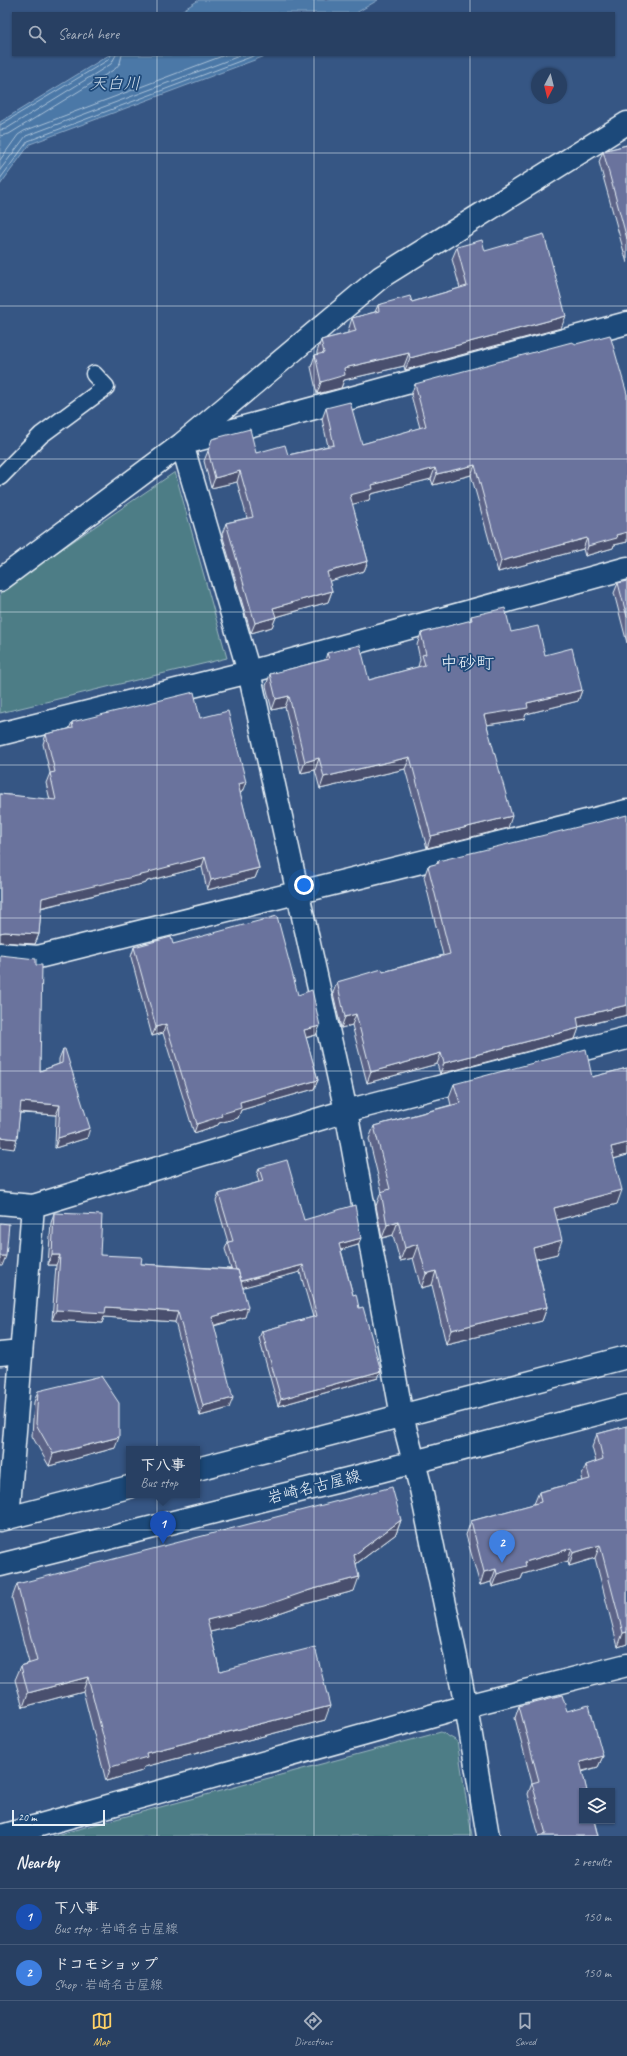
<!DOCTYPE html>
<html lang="en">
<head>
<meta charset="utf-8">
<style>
	body { margin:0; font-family:Caveat,"Klee One",sans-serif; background:#304769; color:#f1f3f6 }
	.controls { position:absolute; right:12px; bottom:12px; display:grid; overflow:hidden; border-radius:0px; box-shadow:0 1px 3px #0004 }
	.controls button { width:36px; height:36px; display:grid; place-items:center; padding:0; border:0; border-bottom:1px solid #445978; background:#284063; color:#f1f3f6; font:20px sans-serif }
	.compass { position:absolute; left:531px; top:68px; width:36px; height:36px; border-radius:50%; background:#284063; box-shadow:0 1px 3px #0004; rotate:187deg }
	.scale { position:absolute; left:12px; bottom:10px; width:93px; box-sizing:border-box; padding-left:4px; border:2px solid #e8f1f8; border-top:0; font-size:11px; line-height:14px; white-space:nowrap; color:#e8f1f8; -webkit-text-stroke:3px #1f4a7a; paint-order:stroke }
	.you { position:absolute; left:304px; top:885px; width:14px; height:14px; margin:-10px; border:3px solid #fff; border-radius:50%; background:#1a73e8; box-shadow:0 0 0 6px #1a73e833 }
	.badge { display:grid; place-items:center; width:26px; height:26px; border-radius:50%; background:#ffd166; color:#fff; font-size:13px; font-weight:700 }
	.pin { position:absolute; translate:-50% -33px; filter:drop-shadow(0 1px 2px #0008) }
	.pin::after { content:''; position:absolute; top:21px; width:14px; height:12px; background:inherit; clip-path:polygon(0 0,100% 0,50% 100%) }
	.popup { position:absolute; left:126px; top:1446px; width:74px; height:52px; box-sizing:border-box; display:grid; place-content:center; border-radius:0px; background:#284063; filter:drop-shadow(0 1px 3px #0005); font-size:13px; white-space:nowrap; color:#a5afbe }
	.popup b { font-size:15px; color:#f1f3f6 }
	.popup::after { content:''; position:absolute; left:50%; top:100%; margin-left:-8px; border:8px solid transparent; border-top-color:#284063 }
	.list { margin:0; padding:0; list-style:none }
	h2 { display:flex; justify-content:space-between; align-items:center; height:52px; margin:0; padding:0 16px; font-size:17px }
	h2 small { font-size:13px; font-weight:400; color:#a5afbe }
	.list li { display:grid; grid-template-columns:26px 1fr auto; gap:12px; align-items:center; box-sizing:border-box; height:56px; padding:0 16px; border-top:1px solid #445978 }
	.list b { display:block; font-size:15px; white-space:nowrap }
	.list p { margin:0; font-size:13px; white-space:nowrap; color:#a5afbe }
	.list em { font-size:13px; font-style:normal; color:#a5afbe }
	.icon { flex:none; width:22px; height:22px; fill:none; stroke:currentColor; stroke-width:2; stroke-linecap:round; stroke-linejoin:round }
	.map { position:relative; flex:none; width:627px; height:1836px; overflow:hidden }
	.search { position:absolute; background:#284063; box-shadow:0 1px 3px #0004; left:12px; right:12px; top:12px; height:44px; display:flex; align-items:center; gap:10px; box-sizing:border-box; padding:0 14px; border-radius:0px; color:#a5afbe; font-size:15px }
	.sheet { height:164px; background:#284063 }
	nav { display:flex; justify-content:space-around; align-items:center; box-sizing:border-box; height:56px; border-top:1px solid #445978; background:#284063; font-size:11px; color:#a5afbe }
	nav a { display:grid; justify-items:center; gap:2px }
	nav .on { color:#ffd166 }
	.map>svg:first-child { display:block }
</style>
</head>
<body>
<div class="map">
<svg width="627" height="1836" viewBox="0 0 627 1836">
	<rect width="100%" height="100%" fill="#365684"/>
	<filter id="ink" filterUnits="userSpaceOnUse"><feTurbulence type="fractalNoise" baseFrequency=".025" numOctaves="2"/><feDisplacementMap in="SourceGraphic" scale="8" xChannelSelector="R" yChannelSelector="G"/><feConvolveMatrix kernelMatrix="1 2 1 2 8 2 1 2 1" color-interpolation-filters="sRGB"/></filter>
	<g filter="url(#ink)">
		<path fill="#4e7d86" stroke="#9bb7bf" d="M175,472L227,658L0,713V591Z
			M441,1732L457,1741L472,1836H52Z"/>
		<path fill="#4b78a7" stroke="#8aa8c7" d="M199,0H378L356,13H178Z
			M109,55H268L30,144L0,185V122Z"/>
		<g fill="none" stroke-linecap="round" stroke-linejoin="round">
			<path stroke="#a9c1d8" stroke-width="1" d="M0,125L108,60L111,55
				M0,130L6,129L111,64L116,55
				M0,136L9,134L115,69L120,63L122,55
				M0,160L18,135L24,131L225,55
				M0,170L26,136L242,55
				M0,179L28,141L256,55"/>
			<g stroke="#e8f1f8" stroke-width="19">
				<path id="service" d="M0,477L41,435L106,387L94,374"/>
			</g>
			<g stroke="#e8f1f8" stroke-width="25">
				<path id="minor" d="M0,580L182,444L381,277L627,123
					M0,734L249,672L627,568
					M0,954L38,957L627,811
					M0,1203L33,1206L346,1111L627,1038
					M0,1354L21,1352
					M8,1518L33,1206
					M1,1836L466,1706L627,1665
					M488,1836L466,1706L421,1489L402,1416L346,1111L249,672L182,444L627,323"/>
			</g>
			<g stroke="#e8f1f8" stroke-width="25">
				<path id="secondary" d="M197,1469L627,1357
					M0,1520L129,1487
					M0,1565L380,1471L627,1406"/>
			</g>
			<use href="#service" stroke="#1f4a7a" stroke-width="16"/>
			<use href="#minor" stroke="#1f4a7a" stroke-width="22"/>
			<use href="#secondary" stroke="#1f4a7a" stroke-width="22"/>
		</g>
		<path fill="#5b6387" stroke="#e8f1f8" d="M627,145V263L599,162L603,151Z
			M457,247L485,251L561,328L405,370L404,366L344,380L341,388L317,394L311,367L315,355L317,354V352L321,340L348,333V331L352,318L375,312L378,305L412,302L460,288L452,259Z
			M415,384L627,394V542L614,545L613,548L585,556L583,549L498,572L471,475L433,485L431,479L371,494L369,500L352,504L368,561L364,571L329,581L332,591L328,602L276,617L272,627L251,633L222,534L226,523L247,518L237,482L211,488L204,461L208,451L256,453L288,455L328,446L322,419L326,408L362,444L420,428L411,395Z
			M627,581V643L614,593L618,583Z
			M471,616L511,632L545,655L582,690L578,701L526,714L524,719L487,725L508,828L427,848L405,769L320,789L315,770L301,773L285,707L272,710L266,686L270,674L325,660L327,653L369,680L418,667L420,659L417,645L421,633L470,621Z
			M200,718L242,792L240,793L259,868L255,878L207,890L202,867L147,881L146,883L41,908L39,934L35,944L0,942V794L50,800L46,783L50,773L43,744L46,734L69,729L72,722Z
			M438,861L627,1015L579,1027L575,1039L440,1074L437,1064L367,1083L352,1025L341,1028L333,993L337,982L383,972L443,955L424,877L428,866L437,864Z
			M173,944L298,995L316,1035L306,1038L318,1080L314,1089L241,1110L238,1118L219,1123L218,1125L194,1133L163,1033L152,1036L131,957L134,947Z
			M36,965L40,1071L59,1064V1059L63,1049L87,1138L55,1148L56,1115L20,1113L14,1149Z
			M627,1068V1155L614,1159L617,1204L557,1220V1254L536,1259L547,1307L542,1321L446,1344L432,1285L421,1288L413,1258L400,1261L393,1235L382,1238L376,1206L381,1192H382L369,1139L374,1126L451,1105L449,1097L454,1084L592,1077Z
			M259,1168L304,1220L358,1245L341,1250L353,1295L359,1308L378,1378L278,1406L259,1338L262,1331L313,1317L300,1272L243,1287L245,1317L214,1326L229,1408L200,1416L175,1322L104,1317L102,1323L52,1320L56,1265H48L51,1223L54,1213L100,1255L141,1264L231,1269L225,1249L228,1242L216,1201L219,1194L259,1182L257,1175Z
			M38,1391L115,1448L49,1466L32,1436L34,1402Z
			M627,1426V1644L618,1647L595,1558L569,1566L568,1561L523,1574L521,1579L492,1587L491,1582L480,1585L466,1535L471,1521L534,1504L539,1492L582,1481L581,1478L586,1465L596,1462L592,1447L597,1434Z
			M401,1520L396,1534L356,1564L354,1591L305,1604L259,1620L210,1632L220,1671L325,1720L144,1767L142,1771L106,1781L83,1691L23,1707L15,1680L21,1666L29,1663L12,1598L17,1584Z
			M519,1706L567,1711L603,1756L598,1767L582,1772L598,1836H539L528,1794L532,1783L515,1718Z"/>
		<path fill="#4a506e" stroke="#e8f1f8" d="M566,316L561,328L405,370L410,358Z
			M409,353L404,366L344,380L341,388L317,394L321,382L344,368Z
			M475,465L471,475L433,485L437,474Z
			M435,468L431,479L371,494L369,500L346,506L350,495L372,485Z
			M240,471L237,482L211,488L215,478Z
			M627,532V542L614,545L613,548L585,556L588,546L616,535Z
			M587,538L583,549L498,572L501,561Z
			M368,561L364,571L323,583L327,572Z
			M332,591L328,602L269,619L273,608Z
			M276,617L272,627L251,633L255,623Z
			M582,690L578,701L526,714L524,719L480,726L484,715L527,703Z
			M289,696L285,707L272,710L276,699Z
			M410,757L405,769L320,789L324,777Z
			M319,758L315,770L301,773L305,762Z
			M246,782L242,792L234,794L238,784Z
			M512,816L508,828L427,848L431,836Z
			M205,857L202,867L147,881L146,883L39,908L42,898Z
			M259,868L255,878L207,890L211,880Z
			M5,932L39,934L35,944L0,942V933Z
			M627,1005V1015L573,1028L577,1017Z
			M356,1014L352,1025L341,1028L345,1017Z
			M166,1024L163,1033L152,1036L156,1027Z
			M320,1026L316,1035L300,1039L304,1030Z
			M579,1028L575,1039L440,1074L444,1063Z
			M441,1053L437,1064L367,1083L371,1072Z
			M318,1080L314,1089L241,1110L238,1118L219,1123L218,1125L194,1133L197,1124L221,1114L240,1102Z
			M21,1102L60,1105L56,1115L17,1112Z
			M90,1128L87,1138L55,1148L58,1138Z
			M0,1137L17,1139L14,1149L0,1147Z
			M627,1143V1155L606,1161L611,1147Z
			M622,1190L617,1204L549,1222L554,1208Z
			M398,1221L393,1235L382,1238L387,1225Z
			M361,1238L358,1245L337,1251L339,1244Z
			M562,1240L557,1254L528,1261L533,1248Z
			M418,1244L413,1258L400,1261L405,1248Z
			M52,1255H60L56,1265H48Z
			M0,1256H6L2,1266H0Z
			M303,1265L300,1272L237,1289L240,1282Z
			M436,1271L432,1285L421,1288L426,1274Z
			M106,1307L178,1312L175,1322L104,1317L102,1323L52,1320L56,1310Z
			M248,1307L245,1317L208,1327L212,1317Z
			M547,1307L542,1321L446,1344L451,1330Z
			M381,1371L378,1378L278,1406L281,1399Z
			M233,1398L229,1408L200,1416L203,1406Z
			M119,1437L115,1448L49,1466L53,1454Z
			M401,1520L396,1534L349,1569L354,1555Z
			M600,1545L595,1558L569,1566L573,1553Z
			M572,1548L568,1561L523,1574L521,1579L492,1587L497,1574L525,1562Z
			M496,1569L491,1582L480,1585L484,1572Z
			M359,1577L354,1591L305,1604L259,1620L202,1634L207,1620L310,1590Z
			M627,1632V1644L618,1647L623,1633Z
			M88,1677L83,1691L23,1707L28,1693Z
			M330,1706L325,1720L144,1767L142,1771L106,1781L111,1767L146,1753Z
			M603,1756L598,1767L575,1773L580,1762Z"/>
		<path fill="#6a739d" stroke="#e8f1f8" d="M627,145V239L603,151Z
			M544,234L566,316L410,358L409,353L344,368L345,375L321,382L315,355L324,353L321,340L356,331L352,318L379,311L378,305L410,296L412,302L467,286L457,247L482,240L485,251Z
			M610,335L627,394V532L616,535L617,538L588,546L587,538L501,561L475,465L437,474L435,468L372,485L373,489L350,495L368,561L327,572L332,591L273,608L276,617L255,623L226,523L253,517L240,471L215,478L208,451L212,439L250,429L256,453L285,445L288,455L334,445L326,408L350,402L362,444L426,426L415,384L572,342L576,344Z
			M627,581V617L618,583Z
			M505,608L511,632L538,626L545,655L572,648L582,690L527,703L528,708L484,715L512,816L431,836L410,757L324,777L319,758L305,762L289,696L276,699L270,674L329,659L327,653L360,645L369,680L425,665L422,655L426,654L421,633L472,620L471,616Z
			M194,692L200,718L228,711L246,782L238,784L259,868L211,880L205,857L149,872L150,873L42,898L39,934L5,932L0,933V794L56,800L50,773L55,772L46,734L73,728L72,722Z
			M627,815V1005L577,1017L579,1028L444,1063L441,1053L371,1072L356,1014L345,1017L337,982L382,969L383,972L450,954L428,866L439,863L438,861Z
			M277,916L298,995L312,990L320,1026L304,1030L318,1080L240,1102L241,1108L221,1114L222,1116L197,1124L166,1024L156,1027L134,947L171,937L173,944Z
			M0,955L36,959V965H42L40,1071L62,1063L63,1049H65L90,1128L58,1138L60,1105L21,1102L17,1139L0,1137Z
			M586,1049L592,1077L627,1068V1143L611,1147L622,1190L554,1208L562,1240L533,1248L547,1307L451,1330L436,1271L426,1274L418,1244L405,1248L398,1221L387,1225L381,1192L390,1189L374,1126L460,1103L454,1084Z
			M287,1160L304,1220L355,1205L361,1238L339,1244L353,1295L356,1294L359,1308L363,1307L381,1371L281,1399L262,1331L317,1316L303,1265L241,1281L238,1270H236L228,1242L233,1241L219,1194L263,1181L259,1168Z
			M54,1213L102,1215L100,1255L142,1257L141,1264L238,1270L248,1307L212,1317L233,1398L203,1406L178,1312L106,1307L105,1313L56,1310L60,1255H52Z
			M0,1223L9,1224L6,1256H0Z
			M101,1376L119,1403V1437L53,1454L36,1424L38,1391Z
			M627,1426V1632L623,1633L600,1545L573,1553L572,1548L525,1562L526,1566L497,1574L496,1569L484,1572L471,1521L541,1502L539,1492L590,1479L586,1465L603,1459L597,1434Z
			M392,1487L401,1520L354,1555L359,1577L310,1590L264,1606L207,1620L220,1671L315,1647L330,1706L146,1753L147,1757L111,1767L88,1677L28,1693L21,1666L37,1661L17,1584Z
			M562,1695L567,1711L589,1705L603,1756L580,1762L587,1791H582V1821H594L598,1836H538L546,1834L532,1783L539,1781L519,1706Z"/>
	</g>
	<path fill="none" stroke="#e8f1f8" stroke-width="1" stroke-opacity="0.55" d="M157,0V13M314,0V13M470,0V13M157,55V1836M314,55V1836M470,55V1836M0,153H627M0,306H627M0,459H627M0,612H627M0,765H627M0,918H627M0,1071H627M0,1224H627M0,1377H627M0,1530H627M0,1683H627"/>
	<g text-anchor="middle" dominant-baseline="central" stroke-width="3.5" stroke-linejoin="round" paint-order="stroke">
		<g font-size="16" fill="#e8f1f8" stroke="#1f4a7a">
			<text transform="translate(314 1487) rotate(-14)">岩崎名古屋線</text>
		</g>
		<g font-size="17" font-style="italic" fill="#d0dfec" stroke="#1f4a7a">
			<text x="115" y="83">天白川</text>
		</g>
		<g font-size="18" fill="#e8f1f8" stroke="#1f4a7a">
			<text x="467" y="663">中砂町</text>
		</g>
	</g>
</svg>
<div class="controls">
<button><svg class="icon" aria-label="layers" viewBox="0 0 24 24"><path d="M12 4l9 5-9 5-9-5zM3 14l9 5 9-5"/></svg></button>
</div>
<svg class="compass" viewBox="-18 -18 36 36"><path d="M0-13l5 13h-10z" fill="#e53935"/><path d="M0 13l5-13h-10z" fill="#a5afbe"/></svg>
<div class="scale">20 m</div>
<div class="you"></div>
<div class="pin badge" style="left:163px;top:1544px;background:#1a4fb4">1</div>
<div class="popup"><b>下八事</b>Bus stop</div>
<div class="pin badge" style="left:502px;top:1563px;background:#3f7fe0">2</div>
<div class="search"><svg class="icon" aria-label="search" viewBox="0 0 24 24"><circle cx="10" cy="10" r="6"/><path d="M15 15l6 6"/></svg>Search here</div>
</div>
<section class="sheet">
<h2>Nearby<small>2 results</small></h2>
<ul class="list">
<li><span class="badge" style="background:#1a4fb4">1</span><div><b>下八事</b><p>Bus stop · 岩崎名古屋線</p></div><em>150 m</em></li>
<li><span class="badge" style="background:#3f7fe0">2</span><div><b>ドコモショップ</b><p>Shop · 岩崎名古屋線</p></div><em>150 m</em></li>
</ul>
</section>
<nav>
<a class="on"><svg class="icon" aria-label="map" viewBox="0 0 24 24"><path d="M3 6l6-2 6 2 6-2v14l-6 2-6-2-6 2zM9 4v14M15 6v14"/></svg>Map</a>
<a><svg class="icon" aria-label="directions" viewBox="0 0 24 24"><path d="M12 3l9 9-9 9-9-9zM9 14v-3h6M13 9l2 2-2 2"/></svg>Directions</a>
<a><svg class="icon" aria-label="saved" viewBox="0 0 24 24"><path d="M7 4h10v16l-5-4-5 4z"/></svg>Saved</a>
</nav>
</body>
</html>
